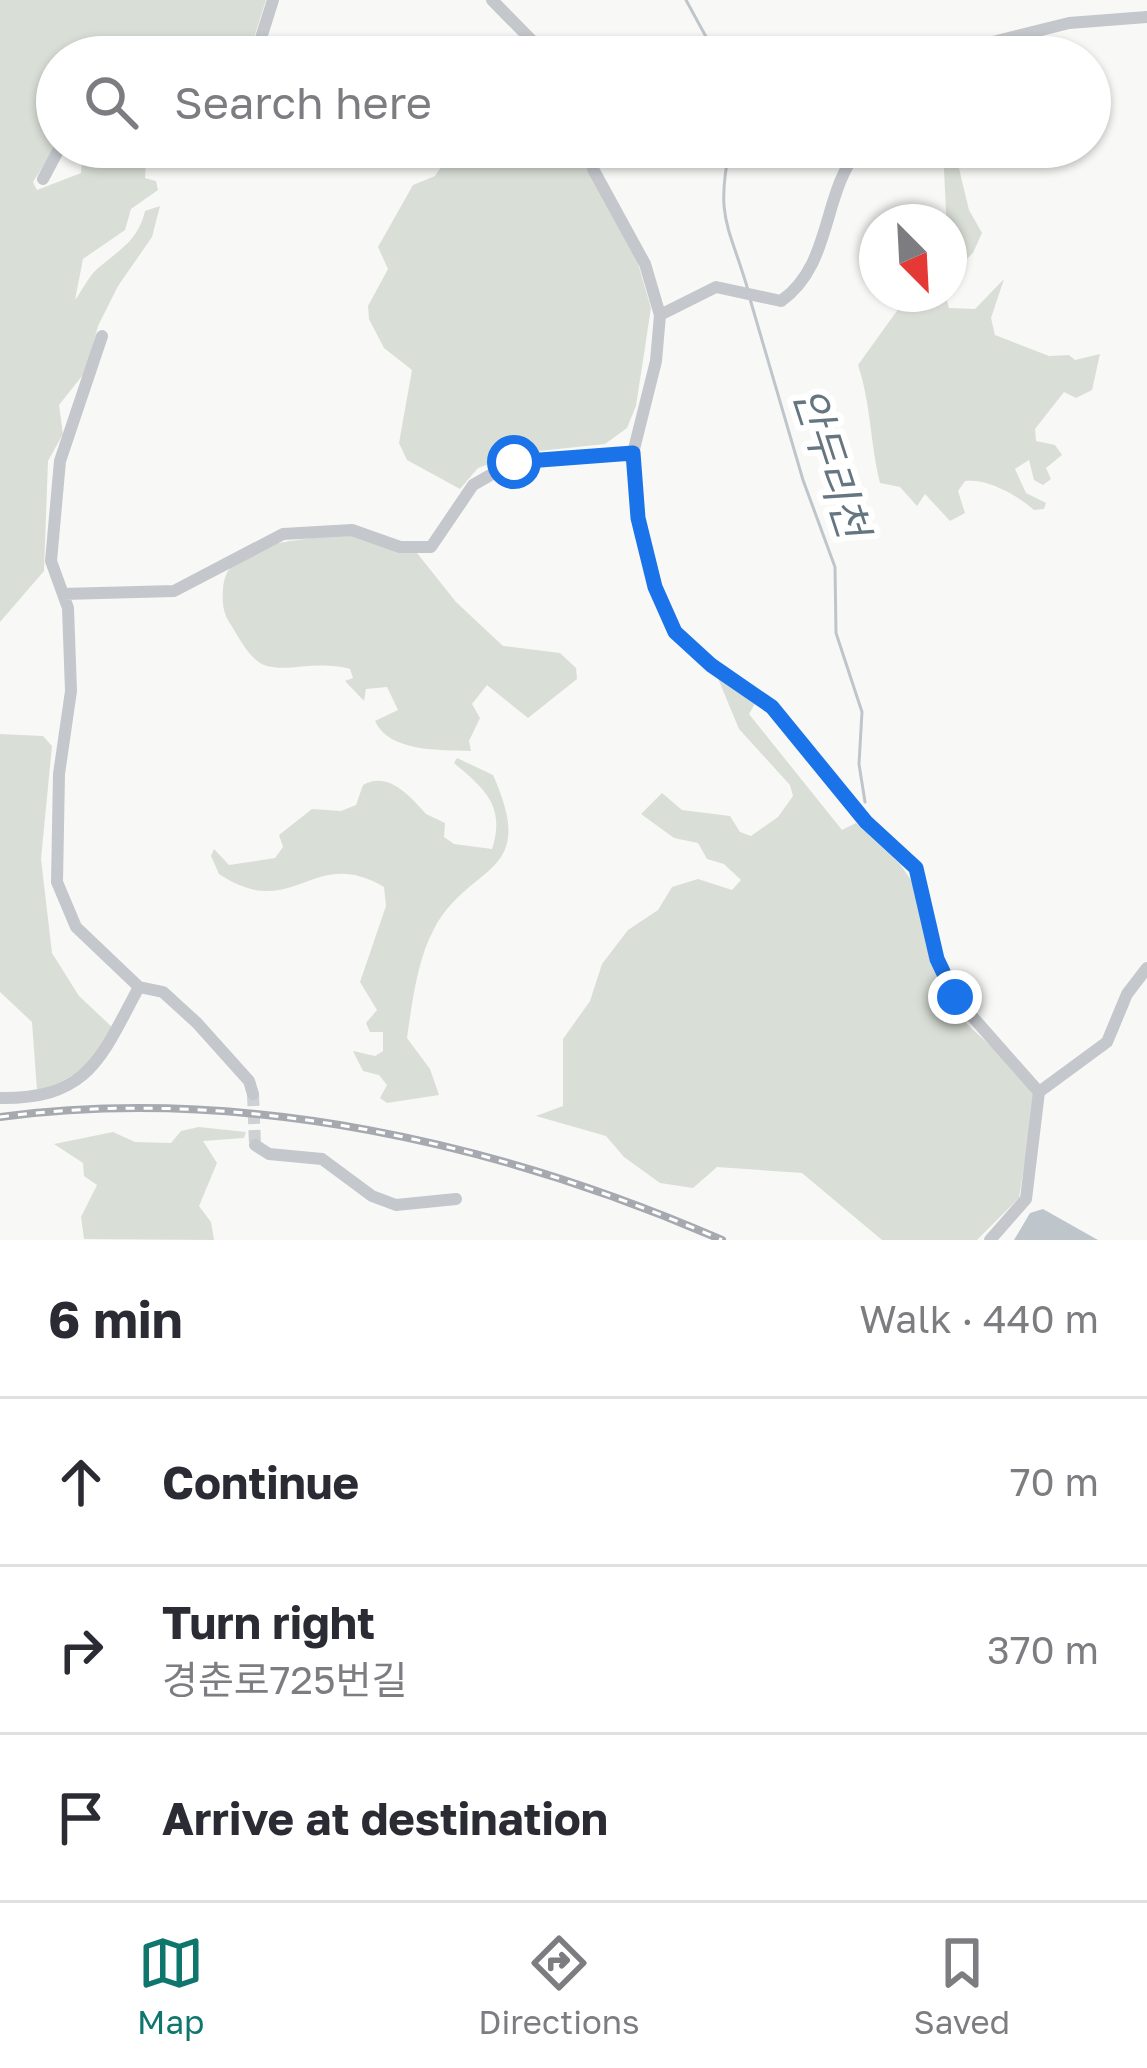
<!DOCTYPE html>
<html lang="en">
<head>
<meta charset="utf-8">
<style>
	body { margin:0; font-family:"Golos Text","Noto Sans KR",sans-serif; background:#f2f2f3; color:#2b2b33 }
	.compass { position:absolute; left:859px; top:204px; width:108px; height:108px; border-radius:50%; background:#fff; box-shadow:0 3px 9px #0004; rotate:156deg }
	.stop { position:absolute; width:36px; height:36px; margin:-27px; border:9px solid #1a73e8; border-radius:50%; background:#fff }
	.stop.end { background:#1a73e8; border-color:#fff; box-shadow:0 3px 12px #0008 }
	.list { margin:0; padding:0; list-style:none }
	h2 { display:flex; justify-content:space-between; align-items:center; height:156px; margin:0; padding:0 48px; font-size:51px }
	h2 small { font-size:39px; font-weight:400; color:#7c7c81 }
	.list li { display:grid; grid-template-columns:78px 1fr auto; gap:36px; align-items:center; box-sizing:border-box; height:168px; padding:0 48px; border-top:3px solid #e1e1e2 }
	.list b { display:block; font-size:45px; white-space:nowrap }
	.list p { margin:0; font-size:39px; white-space:nowrap; color:#7c7c81 }
	.list em { font-size:39px; font-style:normal; color:#7c7c81 }
	.icon { flex:none; width:66px; height:66px; fill:none; stroke:currentColor; stroke-width:2; stroke-linecap:round; stroke-linejoin:round }
	.map { position:relative; flex:none; width:1147px; height:1240px; overflow:hidden }
	.search { position:absolute; background:#fff; box-shadow:0 3px 9px #0004; left:36px; right:36px; top:36px; height:132px; display:flex; align-items:center; gap:30px; box-sizing:border-box; padding:0 42px; border-radius:66px; color:#7c7c81; font-size:45px }
	.sheet { height:660px; background:#fff }
	nav { display:flex; justify-content:space-around; align-items:center; box-sizing:border-box; height:168px; border-top:3px solid #e1e1e2; background:#fff; font-size:33px; color:#7c7c81 }
	nav a { display:grid; justify-items:center; gap:6px }
	nav .on { color:#0f766e }
	.map>svg:first-child { display:block }
</style>
</head>
<body>
<div class="map">
<svg width="1147" height="1240" viewBox="0 0 1147 1240">
	<rect width="100%" height="100%" fill="#f8f8f6"/>
	<path fill="#d9dfd7" d="M0,0H266L248,57H57V144L33,182L37,190L81,173L83,147H147L145,178L156,181L158,190L131,209L125,230L83,259L75,300C82,291 88,277 97,269C119,250 138,241 145,211L160,206L152,237L118,286L98,326L86,371L59,405L63,434L48,461L44,571L0,622Z
		M454,147H585L636,257L651,308L636,406L627,428L605,444L520,453L478,468L460,489L407,460L399,443L412,370L384,348L369,319L368,306L388,269L378,247L413,185L435,176Z
		M943,149L956,156L969,210L982,233L973,253L949,275Z
		M1004,279L991,318L995,335L1049,356L1069,355L1075,360L1100,354L1092,390L1076,398L1064,392L1035,429L1036,441L1055,445L1062,455L1046,468L1051,479L1043,485L1034,480L1029,460L1015,469L1026,493L1046,503L1044,509L1034,510C1017,495 987,478 965,481L958,491L965,513L950,521L925,494L917,506L900,487L880,483C870,442 871,404 858,365L909,294H945L949,308L975,309Z
		M347,533L392,550L417,553L456,602L503,646L560,653L576,668L577,679L528,718L487,685L472,704L480,718L469,741L471,751C439,750 389,752 375,721L398,710L387,687L366,689L364,701L345,681L353,678L350,669C318,660 289,672 267,666C250,661 240,639 231,625C223,614 222,603 223,590C225,536 310,542 347,533Z
		M717,676L756,702L749,714L842,830L856,823L900,864L915,886L930,961L946,996L967,1024L1023,1076L1035,1097L1019,1198L977,1240H882L802,1173L717,1167L693,1188L660,1183L624,1157L606,1136L536,1116L563,1106V1039L590,1001L602,964L628,930L658,910L672,887L698,879L732,890L741,880L724,864L707,859L698,843L674,838L641,814L662,793L682,810L730,816L740,832L751,836L778,817L793,796L790,785L739,729Z
		M0,734L43,736L52,746L41,859L52,953L79,996L112,1027C95,1063 75,1079 37,1091L32,1022L0,992Z
		M457,758L493,775C539,878 471,861 434,929C417,960 412,1004 407,1038L430,1069L439,1095L387,1103L380,1098L387,1085L379,1075L363,1071L353,1051L375,1056L383,1051V1032H370L366,1023L377,1010L360,982L386,906L384,887C311,844 295,924 219,874L211,856L214,849L229,865L275,858L283,847L279,835L312,809L341,811L356,805L363,785C388,771 409,795 426,814L445,823L444,837L454,844L492,849C506,806 484,788 454,763Z
		M199,1127L246,1132L244,1138L203,1141L217,1163L199,1206L211,1222L214,1240L84,1239L81,1217L97,1185L84,1176L83,1163L54,1144L113,1132L135,1142L171,1143L181,1131Z"/>
	<path fill="#bec6cc" d="M1043,1209L1098,1240H1014L1030,1213Z"/>
	<g fill="none" stroke-linecap="round" stroke-linejoin="round">
		<path stroke="#bec6cc" stroke-width="3" d="M686,0L717,57
			M730,147C715,218 729,225 748,290
			M750,299L803,480L835,567L836,633L862,712L859,764L865,802"/>
		<path stroke="#cdd1d4" stroke-width="12" stroke-dasharray="12 6" stroke-linecap="butt" d="M253,1094L255,1145"/>
		<path stroke="#c4c7cb" stroke-width="12" d="M492,0L548,57
			M255,57L273,0
			M972,57L981,45L1069,23L1147,17
			M590,147L593,169L645,264L660,315L656,361L633,453L638,518L655,587L675,632L711,665L772,707L866,822L916,869L937,959L955,997L1039,1092
			M43,179L60,147
			M660,315L716,287L781,301C833,264 821,195 859,149L908,147
			M102,336L60,461L51,561L68,608L71,691L59,774L57,882L76,927L139,987L163,992L197,1023L249,1081L253,1094
			M63,594L174,591L283,534L352,530L400,547H431L473,485L513,462L633,453
			M0,1098C90,1099 101,1057 139,987
			M255,1145L269,1154L322,1159L372,1196L396,1205L456,1199
			M990,1240L1026,1199L1039,1092L1107,1042L1127,994L1147,968"/>
		<g stroke="#a6aab0" stroke-width="8">
			<path id="rail" d="M0,1117C244,1085 499,1143 722,1240"/>
		</g>
		<use href="#rail" stroke="#fff" stroke-width="3" stroke-dasharray="9" stroke-linecap="butt"/>
	</g>
	<g fill="none" stroke-linecap="round" stroke-linejoin="round">
		<path stroke="#1a73e8" stroke-width="15" d="M514,462L633,453L638,518L655,587L675,632L711,665L772,707L866,822L916,868L937,959L955,997"/>
	</g>
	<g text-anchor="middle" dominant-baseline="central" stroke-width="12" stroke-linejoin="round" paint-order="stroke">
		<g font-size="42" font-style="italic" fill="#667680" stroke="#fff">
			<text transform="translate(832 462) rotate(72)">안두리천</text>
		</g>
	</g>
</svg>
<svg class="compass" viewBox="-18 -18 36 36"><path d="M0-13l5 13h-10z" fill="#e53935"/><path d="M0 13l5-13h-10z" fill="#7c7c81"/></svg>
<div class="stop" style="left:514px;top:462px"></div>
<div class="stop end" style="left:955px;top:997px"></div>
<div class="search"><svg class="icon" aria-label="search" viewBox="0 0 24 24"><circle cx="10" cy="10" r="6"/><path d="M15 15l6 6"/></svg>Search here</div>
</div>
<section class="sheet">
<h2>6 min<small>Walk · 440 m</small></h2>
<ul class="list">
<li><svg class="icon" aria-label="ahead" viewBox="0 0 24 24"><path d="M12 20V5M6 11l6-6 6 6"/></svg><div><b>Continue</b></div><em>70 m</em></li>
<li><svg class="icon" aria-label="right" viewBox="0 0 24 24"><path d="M7 20v-9h11M14 6l5 5-5 5"/></svg><div><b>Turn right</b><p>경춘로725번길</p></div><em>370 m</em></li>
<li><svg class="icon" aria-label="arrive" viewBox="0 0 24 24"><path d="M6 21V4h12l-3 4 3 4H6"/></svg><div><b>Arrive at destination</b></div></li>
</ul>
</section>
<nav>
<a class="on"><svg class="icon" aria-label="map" viewBox="0 0 24 24"><path d="M3 6l6-2 6 2 6-2v14l-6 2-6-2-6 2zM9 4v14M15 6v14"/></svg>Map</a>
<a><svg class="icon" aria-label="directions" viewBox="0 0 24 24"><path d="M12 3l9 9-9 9-9-9zM9 14v-3h6M13 9l2 2-2 2"/></svg>Directions</a>
<a><svg class="icon" aria-label="saved" viewBox="0 0 24 24"><path d="M7 4h10v16l-5-4-5 4z"/></svg>Saved</a>
</nav>
</body>
</html>
